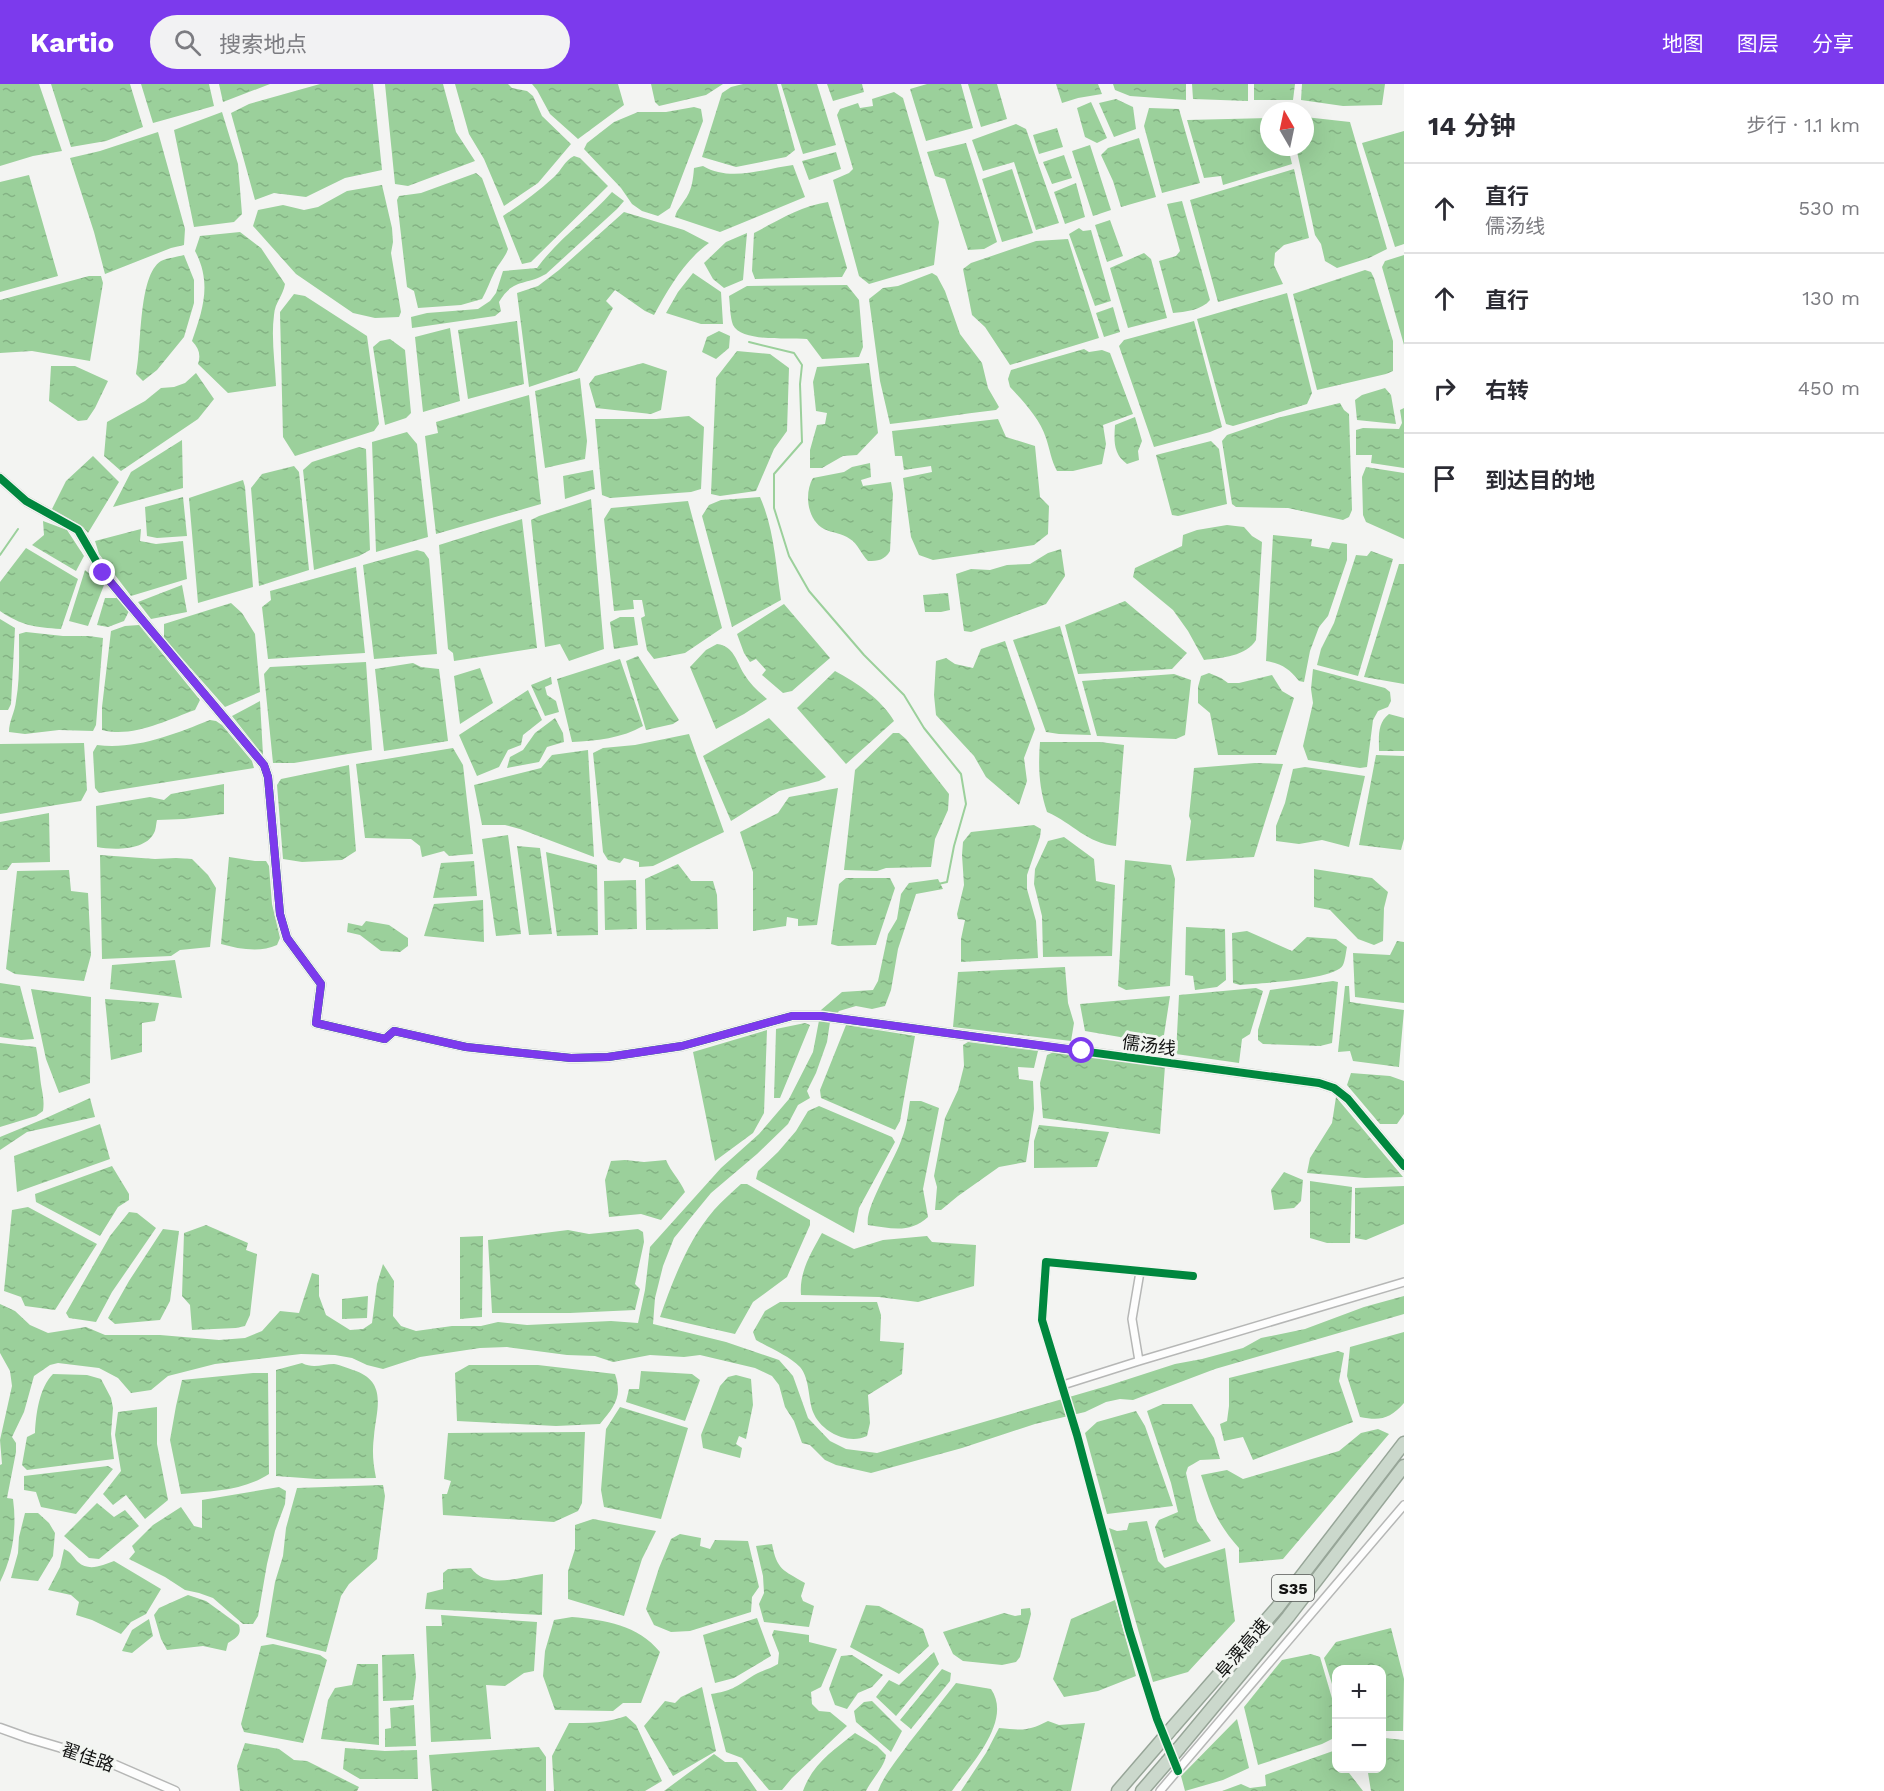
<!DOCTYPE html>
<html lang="zh">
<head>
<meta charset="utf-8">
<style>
	body { margin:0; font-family:"Work Sans","Noto Sans SC",sans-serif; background:#f2f2f3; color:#2b2b33 }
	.controls { position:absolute; right:18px; bottom:18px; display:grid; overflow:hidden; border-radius:12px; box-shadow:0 6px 24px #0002 }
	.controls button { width:54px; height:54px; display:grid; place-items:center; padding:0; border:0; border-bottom:2px solid #e1e1e2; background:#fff; color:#2b2b33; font:30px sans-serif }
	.compass { position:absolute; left:1260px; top:18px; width:54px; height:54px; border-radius:50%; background:#fff; box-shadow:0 6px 24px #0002; rotate:351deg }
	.stop { position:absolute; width:18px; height:18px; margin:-14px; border:4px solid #7c3aed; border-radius:50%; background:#fff }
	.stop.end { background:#7c3aed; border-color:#fff; box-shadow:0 2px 6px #0008 }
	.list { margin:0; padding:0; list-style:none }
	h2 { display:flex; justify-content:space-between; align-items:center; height:78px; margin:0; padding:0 24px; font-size:26px }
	h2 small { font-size:20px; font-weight:400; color:#7c7c81 }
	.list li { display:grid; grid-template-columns:39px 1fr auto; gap:18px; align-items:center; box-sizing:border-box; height:90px; padding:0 24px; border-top:2px solid #e1e1e2 }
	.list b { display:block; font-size:22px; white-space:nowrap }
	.list p { margin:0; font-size:20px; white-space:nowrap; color:#7c7c81 }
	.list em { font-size:20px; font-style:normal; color:#7c7c81 }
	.icon { flex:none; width:33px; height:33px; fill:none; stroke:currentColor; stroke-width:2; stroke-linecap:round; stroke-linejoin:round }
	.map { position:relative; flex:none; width:1404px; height:1707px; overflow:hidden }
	header { display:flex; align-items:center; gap:36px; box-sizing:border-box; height:84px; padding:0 30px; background:#7c3aed; color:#fff }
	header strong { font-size:28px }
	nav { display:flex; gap:33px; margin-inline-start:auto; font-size:21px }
	.search { width:420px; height:54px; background:#f2f2f3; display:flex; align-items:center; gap:15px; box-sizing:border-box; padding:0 21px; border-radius:33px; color:#7c7c81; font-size:22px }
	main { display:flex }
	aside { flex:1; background:#fff }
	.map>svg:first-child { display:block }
</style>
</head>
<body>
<header>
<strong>Kartio</strong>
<div class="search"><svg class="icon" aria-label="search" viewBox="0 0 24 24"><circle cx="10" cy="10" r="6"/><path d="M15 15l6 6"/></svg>搜索地点</div>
<nav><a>地图</a><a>图层</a><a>分享</a></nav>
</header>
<main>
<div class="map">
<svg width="1404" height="1707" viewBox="0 0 1404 1707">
	<defs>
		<pattern id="water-ripples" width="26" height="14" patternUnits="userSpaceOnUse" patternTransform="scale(1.5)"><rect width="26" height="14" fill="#9bd09b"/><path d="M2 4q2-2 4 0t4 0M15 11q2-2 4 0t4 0" fill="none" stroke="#84b284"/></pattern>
	</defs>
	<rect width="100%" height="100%" fill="#f3f4f2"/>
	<path fill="url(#water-ripples)" d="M0,0H39L62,67L33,72L0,82Z
		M51,0H130L143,43L106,57L71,63Z
		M141,0H209L214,22L153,39Z
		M219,0H270L223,18Z
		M320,0H373L382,86L345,94L306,113L274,109L255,116L231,29L249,20Z
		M385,0H443L456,48L475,77L408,102L395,100Z
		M455,0H508L512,4L527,7L533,12L542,32L571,60L538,99L504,122L484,75L469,50Z
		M532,0H618L624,21L578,55L550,30L537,6Z
		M651,0H723L706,11L659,22L655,18Z
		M743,0H777L795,66L786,73L736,83L702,73L722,9L731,3Z
		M781,0H817L836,61L803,70Z
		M827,0H862L864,8L833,17Z
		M927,0H961L973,44L926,57L910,5Z
		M968,0H997L1007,35L981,43Z
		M1056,0H1098L1102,10L1078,14L1062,19Z
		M1113,0H1186V16L1130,12L1115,6Z
		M1192,0H1248V17L1193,15Z
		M1254,0H1295L1293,16H1254Z
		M1302,0H1385L1382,21L1343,22L1301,16Z
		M894,8L903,14L939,138L934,181L869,200L859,192L833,96L849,89L853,85L837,31L840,25L858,19L860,24L873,22L872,15Z
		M1116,15L1133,23L1136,45L1114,53L1099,19Z
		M1091,18L1107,54L1097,59L1085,53L1077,24Z
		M694,23L701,25L703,37L670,124L658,132L642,127L632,120L621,104L584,65L587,59L614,38L638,28H666Z
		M1149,24L1179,25L1200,99L1162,109L1144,42Z
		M222,28L238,80L242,130L234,138L194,143L174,46Z
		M1305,33L1350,38L1387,165L1369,174L1337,184L1325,177L1321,160L1315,151L1296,63H1305Z
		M1269,34V63H1288L1292,80L1223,101L1221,92L1204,94L1187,36Z
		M1016,40L1026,45L1059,139L1036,146L1014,78L983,87L972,56Z
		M1057,44L1063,63L1039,70L1033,51Z
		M1404,47V160L1395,163L1362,59Z
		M158,48L185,145L184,161L171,164L105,190L94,148L70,74L100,67Z
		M1139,54L1156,113L1121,123L1113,97L1101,71L1108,64Z
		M966,59L997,158L984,165L968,166L945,95L935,92L927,68Z
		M1090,61L1111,126L1093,132L1072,67Z
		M836,68L841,85L809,96L802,77Z
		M1064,71L1072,94L1052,100L1043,78Z
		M574,72L580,74L608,102L531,178L522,180L503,132C521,120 538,108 554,93C562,86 564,77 574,72Z
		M793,81L805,113L720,148L675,133C677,125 680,124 684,117C692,107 693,96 694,84L703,82C730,98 763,85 793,81Z
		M1012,85L1033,149L1002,158L982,95Z
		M1294,85L1309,154L1284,161L1275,169L1274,181L1283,200L1218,218L1190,116Z
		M476,89L482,94L508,165C505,174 499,179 495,187C490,197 487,206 482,215L461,221L418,224L414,207L407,203L397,116L399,112L421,109Z
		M29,91L58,192L0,208V98Z
		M1076,99L1085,133L1065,140L1054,108Z
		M382,101L392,144L393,158L391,169L401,228L399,233L375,234L353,229L296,190L253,142L258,126L283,121L304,126L318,123L347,107Z
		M612,108L624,117L617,125L546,190C525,202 513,194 499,218L501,227L495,232L412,244L411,233L427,229L478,225L490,217L496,209L503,187L537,184C559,154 588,135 612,108Z
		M1182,117L1210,216C1202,226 1185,228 1173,229L1159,177L1176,172L1180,167L1167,120Z
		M828,118L847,184L842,193L755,195L752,187L754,149C777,137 801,122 828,118Z
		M624,128L684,146L709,159C684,177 669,204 654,231L645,227L615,206L606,217L613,224L577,287L529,303L517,209L538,202L559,186Z
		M1110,136L1123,172L1107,178L1095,141Z
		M1079,144L1083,147L1091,146L1111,217L1095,222L1069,150Z
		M240,148L261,164L285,200C283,212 275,218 274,231C271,254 275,279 276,302L228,309L198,280C201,271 199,264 192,257C203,225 212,199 195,167L200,152Z
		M747,149L743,196L724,204L713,195L704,179L726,158Z
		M1068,155L1099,254L1010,281L985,243L972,231L963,185L971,179L1036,157Z
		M1144,169L1151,175L1167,234L1128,244L1110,184Z
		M184,171L194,196V219L184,253L157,286L143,297L136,290C142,263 138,191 161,177C167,174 177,173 184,171Z
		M1404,171V261L1382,183L1385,177Z
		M1365,186L1371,188L1374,194L1393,257V287L1386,290L1317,306L1293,210Z
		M693,189L721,208L723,240H701L666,229L678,208Z
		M932,189L937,192L945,207L960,250L982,279L988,304L999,323L996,326C961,330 926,336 890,340L880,297L869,215L883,204L898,202Z
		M89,192H101L103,199L90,277L32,267L0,269V216Z
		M847,201L859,216L863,263L859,273L822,275L807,255C789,254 741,258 733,241C730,233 730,220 729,212L747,202Z
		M1287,209L1312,309L1307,320L1233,342L1226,340L1197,235Z
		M294,210L305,212L367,252L379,340L374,347L295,372L283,353L280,228Z
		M1113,223L1120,248L1104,253L1096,229Z
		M517,237L524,300L468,315L458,246Z
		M1194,237L1222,343L1210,348L1154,363L1119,262L1124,256Z
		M450,244L460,317L423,328L415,253Z
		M719,247L730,252L729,264L716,275L702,268L707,253Z
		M390,255L405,266L411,329L406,334L385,341L373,263L380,257Z
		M1084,265L1089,268L1102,266L1110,269L1133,330L1103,341L1106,360L1102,380L1073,387H1057C1051,376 1050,366 1046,354C1040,335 1024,318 1010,303L1008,295L1011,286Z
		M737,267L770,270L789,284L787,347L774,365L756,407L720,412L711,410L716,294Z
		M643,279L667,287L661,326L651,330L596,324L589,300L595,292Z
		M869,279L878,349L857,371L843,372L822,384H810V366L817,341L825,340L827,329L816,327L813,298L817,283Z
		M51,282H75L108,297L95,324L87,336L78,337L49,317Z
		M196,289L214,315L198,335L121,387L104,372L107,338L145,317L161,304L174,303L185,299Z
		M580,294L587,357L585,375L545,384L535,307Z
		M1385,304L1391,311L1396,340L1357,336L1355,316L1362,311Z
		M529,311L541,420L436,450L425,352L438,349L436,338Z
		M1340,319L1344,326L1349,330L1352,426L1349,433L1343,436L1288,424L1236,423L1232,420L1222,357L1227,351L1277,334Z
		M1404,324V384L1371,379L1372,371H1356V346L1363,344L1399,345L1402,339L1400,326Z
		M689,332L704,343L701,405L691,408L610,414L602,411L595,335H656Z
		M1135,333L1142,357L1138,367L1139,376L1127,380C1113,370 1114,357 1115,341Z
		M998,335L1006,353L1035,362L1040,413L1049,422L1048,450L1034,461L933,476L919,471L911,453L903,394L932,388L931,382L904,386L902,372H895L892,347Z
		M407,348L417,360L428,453L376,468L372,358Z
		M182,356L183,404L113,423L131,388Z
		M1211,357L1219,365L1227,420L1178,432L1172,431L1156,371Z
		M359,363L366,365L370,466L359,472L314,486L303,386L312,378Z
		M93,372L119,398L88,449L83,443L52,425L66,397Z
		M870,379L871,393L861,396L863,402L891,398L893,410L890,467C885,476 878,477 868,477C861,470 858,460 850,455C842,449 832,449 824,445C807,436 804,409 813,394L844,388L852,383Z
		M294,382L299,388L309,486L259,502L251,404L262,390Z
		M1366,383L1404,389V455L1366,438L1363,431L1362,393Z
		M593,386L595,405L565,415L563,392Z
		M243,396L245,403L253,503L198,519L189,414Z
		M183,413L187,452L157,454L147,452L145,423Z
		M760,413C774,444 776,482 781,516L732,543L702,432L709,421L721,416Z
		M591,415L604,565L569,577L560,560L545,563L531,436L539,432Z
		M688,417L722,544L685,569L654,575L647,566L641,534L645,532L642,516H633L634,525L614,527L604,435L611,424Z
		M522,435L537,564L454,577L453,569L448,565L439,461Z
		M43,437L67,446L84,472L76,487L32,461L44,451Z
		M1227,441L1244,443L1252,452L1262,458L1256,556C1247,572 1221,574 1204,576L1188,547L1173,526L1133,493L1135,484L1182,462L1183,451L1197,446Z
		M141,445L140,457L156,460L183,457L187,495L131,512L99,470L95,457Z
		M1273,451L1312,455L1311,462L1329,465L1332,458L1347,460V476L1328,532L1319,543L1310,567L1304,598L1299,597C1289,585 1283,580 1266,577Z
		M26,464L78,495L61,545C35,543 22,542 0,527V498Z
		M1061,465L1065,492L1046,520L971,548L964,547L956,490L971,485L990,486L1007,481L1030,480L1048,469Z
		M417,466L424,468L429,475L437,570L374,575L363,481Z
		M1371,467L1393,475L1358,592L1317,581L1321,565L1334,539L1356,471L1367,472Z
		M1399,480H1404V600L1364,593Z
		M356,483L365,569L268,575L262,523L271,516L270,507Z
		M85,486L104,501L88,542L69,537Z
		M182,501L187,528L151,535L138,518Z
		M948,509L950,526L941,528H925L923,511Z
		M105,514H118L129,527L124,537L108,543L97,541Z
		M1125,517L1187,569L1172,585L1078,590L1065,541Z
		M231,519L242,529L255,550L260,608L225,623L164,554V540Z
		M784,520L830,574L792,607L783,609L762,591L766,586L756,575L750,578L744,569L737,550Z
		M620,533H634L638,561L614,565L610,538Z
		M0,535L15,544L11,620L8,626H0Z
		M139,541L200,616L195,626C167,636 133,654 102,646V623L111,547L125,542Z
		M1060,542L1091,651L1059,650L1046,648L1013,556Z
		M26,548L63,552H89L103,554L96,641L93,647L59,646L25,650L9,648C9,637 15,628 16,617C20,595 19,573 19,550Z
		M1005,557L1035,645L1024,674L1027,697L1019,721L986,693L974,672L936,631L934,611L936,577L946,574L955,580L973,584L981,565Z
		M717,560C734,562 736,577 744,590C750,600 758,607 767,615L744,630L716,645L690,583L706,566Z
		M638,572L679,636L673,640L646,646L626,577Z
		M620,575L643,642C623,654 595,657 572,658L557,595Z
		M366,578L372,666L294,679H273L264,590L270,583Z
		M413,579L421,583L439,585L448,657L384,667L375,585Z
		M480,584L493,619L460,640L454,592Z
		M1313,585L1385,604L1390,608L1391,617L1388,623L1378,627L1373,636L1367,683L1360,684L1308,676L1303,662L1313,619L1311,605Z
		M835,587C856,598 882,616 894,637L846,680L797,624Z
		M1209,589L1221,594L1228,599H1239L1272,591L1282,607L1294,614L1276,671H1218L1210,629L1198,619V603L1201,592Z
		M1174,590L1191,596L1185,651L1176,655L1097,652L1082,597Z
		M551,593L552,600L545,603L547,611L556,617L559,628L545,632L531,601Z
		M528,606L542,636L523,651L521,661L508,666L499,683L477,692L459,651Z
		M260,617L263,671L232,632Z
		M1389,630L1404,634V667H1379C1379,653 1377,639 1389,630Z
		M555,634L563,649L564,658L547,663L539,678L507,684L510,673L523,666L535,649Z
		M769,634L826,693L819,697L779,707L731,737L703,672Z
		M210,636L216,637L222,641L252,677L254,684L99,709L95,704L93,668L97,661C136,666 175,650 210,636Z
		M893,649H899L906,655L949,710L948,726L935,755L931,783L886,784L877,787L844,786L855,686Z
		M689,650L724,748L653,782L639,783V778L624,774L620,779L608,776L603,768L593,669L603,664L635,661Z
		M1040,658H1100L1124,661L1116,762C1086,759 1074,740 1047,728C1039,704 1038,683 1040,658Z
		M84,659L87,706L81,717L0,730V660Z
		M453,664L463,681L473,770L449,772L444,767L422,773L420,762L411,755L365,754L356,680Z
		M588,666L594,773L520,745L505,741H482L474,701L541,684L552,671Z
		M1376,671L1404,672V755L1401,766L1359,761Z
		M1255,679L1283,680L1254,773L1186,777L1191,737L1189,732L1194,684Z
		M349,681L356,767L342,776L302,778L283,775L277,701L281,695Z
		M1305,683L1365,692L1349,763L1322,756L1299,760L1276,757V742L1285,719L1293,685Z
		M224,700V730L184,735L157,736C156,740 156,746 154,749C145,767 113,766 97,763L96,722L150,713L164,716L171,710Z
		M838,704L817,841L798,842V835L787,833L786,842L753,847V788L740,748L778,729L789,713Z
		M49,729L50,778L12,779L7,786H0V738Z
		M1034,741L1041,745L1040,753L1027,791V805L1036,837L1038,874L961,878V855L965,836L958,835L957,830L964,801L962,771L963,758L971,748Z
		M508,751L521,850L496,852L482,755Z
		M1064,753L1094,775L1096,797L1115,801L1112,872L1043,873L1042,832L1034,800L1035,785L1048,757Z
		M517,762L540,764L552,850L529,851Z
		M546,768L597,781L598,851L557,852Z
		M100,771L155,775L176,774L192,775L208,791L216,804L210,863L180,866L171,872L102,875Z
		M229,773L255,777H266L269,782L272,820L280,854L277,861C260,869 239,865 221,860Z
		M1125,776L1171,781L1175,795L1170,902L1126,906L1118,902Z
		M474,777L477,812L433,814L441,779Z
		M678,780L691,797H713L717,811L718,845L646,846L645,795Z
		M1314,785L1372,794L1388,808L1384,824L1383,857L1374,861L1358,855L1330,826L1314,823Z
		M69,786L71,807L88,809L91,871L84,897L15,890L6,885L17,787Z
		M846,794H890L895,804L876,861L838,862L831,860L839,800Z
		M938,795L943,805L916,810L898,865L891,906L885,922L872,925L856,922L839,927L830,938L827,958L816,989L807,1007L810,1014L798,1021L788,1040L757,1070L711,1109L674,1154L663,1182L655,1214L653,1240L726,1258L779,1276L793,1292L808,1334L830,1357L846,1365L877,1369L1107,1302L1175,1280L1202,1275L1243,1264L1261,1254L1305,1245L1364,1223L1404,1212V1230L1215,1285L1133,1316L1120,1315L1106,1318L1085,1328L1035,1340L962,1364L871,1389L836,1381L825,1376L810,1361L802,1359L794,1337L785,1323L779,1301L772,1292L755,1284L700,1271L684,1273L650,1271L613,1278L595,1272L567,1271L507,1263L480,1264L420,1273L383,1285L367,1281L352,1274L335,1271L301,1270L215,1280L168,1292L151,1306L131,1309L118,1294L99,1284L58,1279L50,1281L34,1292L24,1328L12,1353L16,1359V1368L7,1414L13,1415C17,1444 13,1472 0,1498V1381L2,1380L0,1356L12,1302L10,1287L0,1269V1220L15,1227L30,1241L48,1249L86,1243L105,1251H160L219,1256L245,1254L262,1247L280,1227L299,1229L312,1189L319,1191V1212L326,1231L350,1246L363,1245L372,1239L377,1200L383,1180L394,1197L393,1232L401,1242L416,1247L452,1242H481L498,1238L527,1241L611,1237L638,1239L645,1206L650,1163L721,1084L759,1050L789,1015L813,968L821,926L842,908L873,906L878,897L888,850L897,835L901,810L909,799Z
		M636,796L637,845L605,846L604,797Z
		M483,816L484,858L424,852L434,820Z
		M366,837L389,841L408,854V862L400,868L381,867L360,851L347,848L348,839L362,842Z
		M1186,843L1225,845L1226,896L1217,903L1195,906L1193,892L1185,891Z
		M1247,847L1292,867L1307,853L1336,855L1347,863C1346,868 1345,877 1343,881C1335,896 1259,899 1240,901L1233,899L1232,849Z
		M1397,857L1404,858V919L1355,913L1353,869L1390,871Z
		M175,876L182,914L110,905L112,881Z
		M1065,883L1068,919L1074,939L1071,957L953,943L958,888Z
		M1333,897L1338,898L1332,959L1320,962L1263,960L1258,956V946L1270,906Z
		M0,899L20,902L34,955L21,956L0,953Z
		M1345,902H1349L1350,918L1404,926L1399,983L1353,977L1350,967L1338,968Z
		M1256,904L1263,907L1250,950L1242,955L1239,979L1176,970L1179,911Z
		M31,905L91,913L90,999L59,1009L46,975Z
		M1170,912L1164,951L1141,961L1120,953L1085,947L1080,920Z
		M105,915L159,919L155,937L142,939V968L111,976Z
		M805,939L810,941L780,1014H774L776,945Z
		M846,941L915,952L900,1037L895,1046L821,1014L820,1006Z
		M767,946L764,1029L753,1049L715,1077L693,968Z
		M968,958L1038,967L1034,984L1018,983L1019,995L1033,997L1034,1025L1026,1078L999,1083L958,1112L941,1126H935L937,1103L934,1092L945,1034L958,1006L964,982L963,961Z
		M0,959L36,963C38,973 39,982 40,992C41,1005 45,1014 43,1027L36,1032L0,1043Z
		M1054,968L1165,982L1160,1050L1043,1034L1040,999L1047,971Z
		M1351,989L1390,992L1404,997V1030L1397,1040H1380L1347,1001Z
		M1336,1013L1403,1093L1365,1094L1307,1089L1310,1074L1332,1039Z
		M90,1014L95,1033L27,1048L0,1066V1053L46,1034Z
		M910,1017H921L939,1024L923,1105L928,1133C910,1150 890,1144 868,1141C864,1124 896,1074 902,1054C907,1042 908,1029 910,1017Z
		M819,1022L892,1053L895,1058L859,1124L854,1149L756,1095L758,1087L778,1068L796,1047L808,1027Z
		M100,1040L110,1075L17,1108L14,1072Z
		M1039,1041L1109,1048L1097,1083L1034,1084V1057Z
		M625,1076L644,1078L666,1076C671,1088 680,1096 685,1108L661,1136L641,1130L609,1133L605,1096L611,1077Z
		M112,1082L129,1110V1116L118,1123L100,1152L36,1118L35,1110Z
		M1284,1088L1303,1096L1301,1117L1294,1124L1274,1126L1271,1106Z
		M1310,1097L1352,1103L1350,1159H1327L1310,1154Z
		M741,1100H747L810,1136V1141L787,1193L753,1218L735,1250L660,1233C673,1196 688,1156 714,1126C722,1117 732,1108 741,1100Z
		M1404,1102V1140L1366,1156L1355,1154V1104Z
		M28,1123L97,1160L55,1226L25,1222L21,1213L4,1207L12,1126Z
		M129,1128L137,1129L156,1144L112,1208L96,1238L69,1234L66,1229L110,1152Z
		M206,1141L248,1159L246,1166L257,1170L250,1231L245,1242L236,1244L192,1246L190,1221L182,1212L184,1149Z
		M163,1145L179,1147L170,1217L160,1236L115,1240L108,1234L129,1197Z
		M638,1145L643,1148L644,1158L635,1200L640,1205L635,1226L570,1229H492L488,1156L568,1146L589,1150Z
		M822,1149L854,1165L883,1156L927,1152L932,1158L976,1161L974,1202L918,1218L879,1213L801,1211C799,1188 811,1169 822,1149Z
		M483,1152L482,1233L460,1235V1153Z
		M368,1212L367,1234L342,1235V1215Z
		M780,1218H877L881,1231L880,1257L904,1259L902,1290L868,1311L870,1339L867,1352C848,1361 821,1348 813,1328C808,1315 810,1295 800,1283C789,1272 770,1264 756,1256L753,1248L765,1227Z
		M1404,1248V1319C1390,1335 1380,1337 1360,1333L1347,1292L1350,1263Z
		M1338,1267L1344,1269L1339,1297L1353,1338L1253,1376L1243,1353L1224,1357L1220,1340L1227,1337L1229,1322V1294Z
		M302,1279C313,1285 323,1280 334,1280C341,1281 350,1285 356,1287C388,1299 376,1327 374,1352C372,1367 373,1379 376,1394L317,1395L276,1392V1286Z
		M469,1281H538L615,1290C623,1313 614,1323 600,1340L556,1342L457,1337L455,1289Z
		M641,1287L692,1290L700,1296L685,1337L626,1318L629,1305H639Z
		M253,1289H268L269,1390C243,1407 212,1407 181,1410L170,1356L176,1322L182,1296Z
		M53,1290L87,1291L101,1295L111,1314L113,1324L111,1350L114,1375L27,1386L22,1381L27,1353L35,1349C36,1330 39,1304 53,1290Z
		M736,1291L751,1295L753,1321L746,1355L739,1352L736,1360L742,1364L740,1374L703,1364L701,1351L720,1302L728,1293Z
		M1163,1320H1192L1214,1354L1220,1375L1200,1376L1188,1383L1186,1389L1197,1437L1211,1457L1164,1474L1155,1443L1159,1436L1178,1428L1171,1399L1147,1327Z
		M157,1323V1360L168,1416L145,1435L126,1411L113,1421L103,1410L121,1387L115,1351L118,1328Z
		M620,1323L688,1344L661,1435L604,1423L601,1406L606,1345Z
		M1136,1327L1145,1342L1173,1422L1107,1430L1085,1349L1097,1338Z
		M1378,1345L1389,1350L1283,1475L1239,1479V1464C1216,1438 1212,1424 1201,1391L1227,1386L1243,1395L1339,1367L1361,1349Z
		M585,1348L582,1419L578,1427L554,1438L443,1431L442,1410H447L451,1397L444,1395L448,1349Z
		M108,1382L113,1385L76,1430L41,1423L36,1408L24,1406V1392Z
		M383,1401L385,1412L377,1475L349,1500L341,1512L326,1568L266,1553L275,1498L283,1472L286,1444L297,1404Z
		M279,1403L286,1407L285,1420L275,1447L267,1480L258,1532L253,1540H243L213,1514L199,1509L185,1506L165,1493L129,1475L135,1468L132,1462L153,1441L181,1423L194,1442L202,1444V1416Z
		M97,1419L114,1433L125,1426L139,1442L99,1475L89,1474L64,1452Z
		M25,1429H38L49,1439L55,1449L53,1472L38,1497L11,1494L18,1469L19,1453Z
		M593,1435L656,1447L642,1475L624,1532L568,1515V1487L575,1465V1441Z
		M1147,1437L1158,1477L1165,1484L1225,1464L1235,1537L1188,1588L1153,1598L1109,1444L1117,1447L1127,1446L1129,1439Z
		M680,1450L701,1454L700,1462L710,1465L715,1456L748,1457L759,1503L752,1513L751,1528L690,1547L671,1548L654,1541L646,1525L659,1484L671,1455Z
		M772,1460C777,1486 783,1486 805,1499L801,1512L803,1517L814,1522L809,1543L764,1538L759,1520L764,1509L763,1492L756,1462Z
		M64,1465C71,1468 73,1473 78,1478C89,1488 103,1481 114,1477L161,1505L146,1530L131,1538L121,1550L92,1536L76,1531L79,1518L71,1511L48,1506L60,1483Z
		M471,1484C487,1506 520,1493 543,1490L542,1531L425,1525L427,1509L443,1505V1489L448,1485Z
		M188,1511L206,1517L239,1541C242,1551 236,1554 228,1559L226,1567L203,1562L167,1566L161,1555L154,1531L159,1524Z
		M1115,1516L1136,1592L1098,1607L1064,1613L1053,1595L1071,1535Z
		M866,1521L879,1522L923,1545L929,1562L899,1590L850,1563Z
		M1030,1524L1031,1530L1020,1573L1016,1578L1002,1581L963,1577L953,1570L943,1548L1004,1529L1015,1532L1021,1531V1525Z
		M441,1531L537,1538L534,1587L524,1589L505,1602L486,1601L491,1655L431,1658L426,1542H442Z
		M572,1533C605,1536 638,1541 660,1568L641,1619H623L613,1627L555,1626L543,1592L545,1567L554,1536Z
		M757,1534L771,1572L734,1594L715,1599L703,1551Z
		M149,1535L153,1552L132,1569L122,1567L132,1546Z
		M1391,1544L1404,1595L1403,1647H1382V1586H1336V1613L1324,1574L1336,1558Z
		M774,1546L809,1551V1558L837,1565L821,1603L811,1608L812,1620L819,1627L830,1628L847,1642L792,1694L782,1706H769L742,1674L726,1668L711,1610C731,1607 736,1603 751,1593C760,1587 770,1585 778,1580L779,1569L772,1551Z
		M273,1560L320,1571L327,1576L303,1659L244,1648L241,1640L261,1562Z
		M934,1568L939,1580L896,1632L876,1613L889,1596L899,1601Z
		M414,1570L416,1593L413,1616L383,1617L382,1571Z
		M1311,1570L1320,1573L1336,1628V1653L1322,1660L1258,1681L1244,1623L1282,1576Z
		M852,1571L883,1591L872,1603L858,1609L847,1625L835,1621L829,1605L841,1572Z
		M357,1580H378L379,1661L321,1655L328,1616L335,1604L352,1601Z
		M942,1585L951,1589L950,1597L911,1645L900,1636Z
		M956,1599L991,1605C1013,1637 970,1681 952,1707H878C885,1689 898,1675 909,1659C925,1639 940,1619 956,1599Z
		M702,1603L716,1667L673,1692L644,1642L665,1617L675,1619L681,1613Z
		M872,1617L902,1647L891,1668L856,1638L854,1627L864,1618Z
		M414,1621L416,1662L385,1663V1645L391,1644L390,1624Z
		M626,1632L636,1641L662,1697L645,1707H554L552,1672L569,1639C589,1639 607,1639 626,1632Z
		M1237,1635L1249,1684L1223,1696L1185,1707L1181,1692Z
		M1048,1637L1059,1641L1085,1639L1071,1707H961L986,1669L999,1644C1022,1646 1026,1648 1048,1637Z
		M855,1649L877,1662L886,1671C885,1682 872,1695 866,1707H803C813,1679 833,1667 855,1649Z
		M1384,1654L1404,1656V1707H1371L1368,1689L1363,1685L1382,1684V1655Z
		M245,1659L279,1665L294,1676L307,1677L359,1703L357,1707H240L237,1682Z
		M539,1663L546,1673V1707H432L429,1671Z
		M345,1664L385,1667L417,1666L418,1695H360L343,1685Z
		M1333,1667L1336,1669V1684L1346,1685L1363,1707H1222L1241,1700L1250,1704L1266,1702L1265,1691Z
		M714,1670L725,1678H737L757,1707H664Z"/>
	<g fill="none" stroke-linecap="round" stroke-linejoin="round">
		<path stroke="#9bd09b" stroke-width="2" d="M749,258L794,269L802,281L800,300L802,358L774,390V424L789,472L809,507L864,571L904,611L924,644L961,690L966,720L954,762L947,798L938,800
			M0,471L18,445"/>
		<g stroke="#b6b7b6" stroke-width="10">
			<path id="minor" d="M1139,1277L1132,1235L1140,1188
				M1063,1301L1139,1277L1404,1198
				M1178,1687L1157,1635L1129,1546L1077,1351L1042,1236L1046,1178L1193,1192
				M1160,1707L1404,1421"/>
		</g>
		<g stroke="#b6b7b6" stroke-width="11">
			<path id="tertiary" d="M0,394L26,417L78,446L103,489L264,681L268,693L280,830L287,854L321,900L316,939L385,955L394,947L466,963L571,974L608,973L682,962L792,932H821L1319,999L1334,1004L1348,1015L1404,1082
				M0,1644L28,1654L106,1677L175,1707"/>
		</g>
		<g stroke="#97a598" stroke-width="15">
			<path id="motorway" d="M1173,1643L1277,1524L1404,1359
				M1179,1664L1288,1533L1404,1382
				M1118,1707L1162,1656
				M1142,1707L1167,1678"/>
		</g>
		<use href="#minor" stroke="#fdfdfd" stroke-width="7"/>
		<use href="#tertiary" stroke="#fdfdfd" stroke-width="8"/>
		<use href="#motorway" stroke="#cbd8cc" stroke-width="12"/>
		<g stroke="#97a598" stroke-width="15" stroke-linecap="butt">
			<path id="motorway-bridge" d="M1162,1656L1173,1643
				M1167,1678L1179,1664"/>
		</g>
		<use href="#motorway-bridge" stroke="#cbd8cc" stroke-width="12"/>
		<g stroke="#f2f5f1" stroke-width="11">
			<path id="cycleway" d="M0,394L26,417L78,446L103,489L264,681L268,693L280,830L287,854L321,900L316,939L385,955L394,947L466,963L571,974L608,973L682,962L792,932H821L1319,999L1334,1004L1348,1015L1404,1082
				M1178,1687L1157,1635L1129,1546L1077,1351L1042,1236L1046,1178L1193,1192"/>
		</g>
		<use href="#cycleway" stroke="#00873e" stroke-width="8"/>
	</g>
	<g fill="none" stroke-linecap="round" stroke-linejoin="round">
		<path stroke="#7c3aed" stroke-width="8" d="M103,489L264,681L268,693L280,830L287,854L321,900L316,939L385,955L394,947L466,963L571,974L608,973L682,962L792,932H821L1082,967"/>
	</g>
	<g text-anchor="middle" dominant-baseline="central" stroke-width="6" stroke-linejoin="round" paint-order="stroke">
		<rect fill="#f2f5f1" stroke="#545654" stroke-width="1.5" x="1272" y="1491" width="42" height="26" rx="4.5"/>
		<g font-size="16" font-weight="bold" fill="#111211">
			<text x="1293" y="1504">S35</text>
		</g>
		<g font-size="18" fill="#111211" stroke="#f2f5f1">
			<text transform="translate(1149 961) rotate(8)">儒汤线</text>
			<text transform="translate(1242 1564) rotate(-49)">阜溧高速</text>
			<text transform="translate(88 1673) rotate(19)">翟佳路</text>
		</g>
	</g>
</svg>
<div class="controls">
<button>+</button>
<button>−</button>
</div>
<svg class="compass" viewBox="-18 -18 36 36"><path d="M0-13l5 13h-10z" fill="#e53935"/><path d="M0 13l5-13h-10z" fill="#7c7c81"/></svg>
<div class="stop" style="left:1082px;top:967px"></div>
<div class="stop end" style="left:103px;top:489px"></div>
</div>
<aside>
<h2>14 分钟<small>步行 · 1.1 km</small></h2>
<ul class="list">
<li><svg class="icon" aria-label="ahead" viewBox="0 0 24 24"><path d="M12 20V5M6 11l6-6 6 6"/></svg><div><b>直行</b><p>儒汤线</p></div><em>530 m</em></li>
<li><svg class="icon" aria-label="ahead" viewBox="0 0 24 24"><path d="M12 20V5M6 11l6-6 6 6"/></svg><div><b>直行</b></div><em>130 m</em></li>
<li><svg class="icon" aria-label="right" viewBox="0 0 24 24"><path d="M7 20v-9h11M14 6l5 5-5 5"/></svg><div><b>右转</b></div><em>450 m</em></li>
<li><svg class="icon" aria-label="arrive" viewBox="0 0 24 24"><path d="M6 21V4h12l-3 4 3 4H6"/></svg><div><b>到达目的地</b></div></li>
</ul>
</aside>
</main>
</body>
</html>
